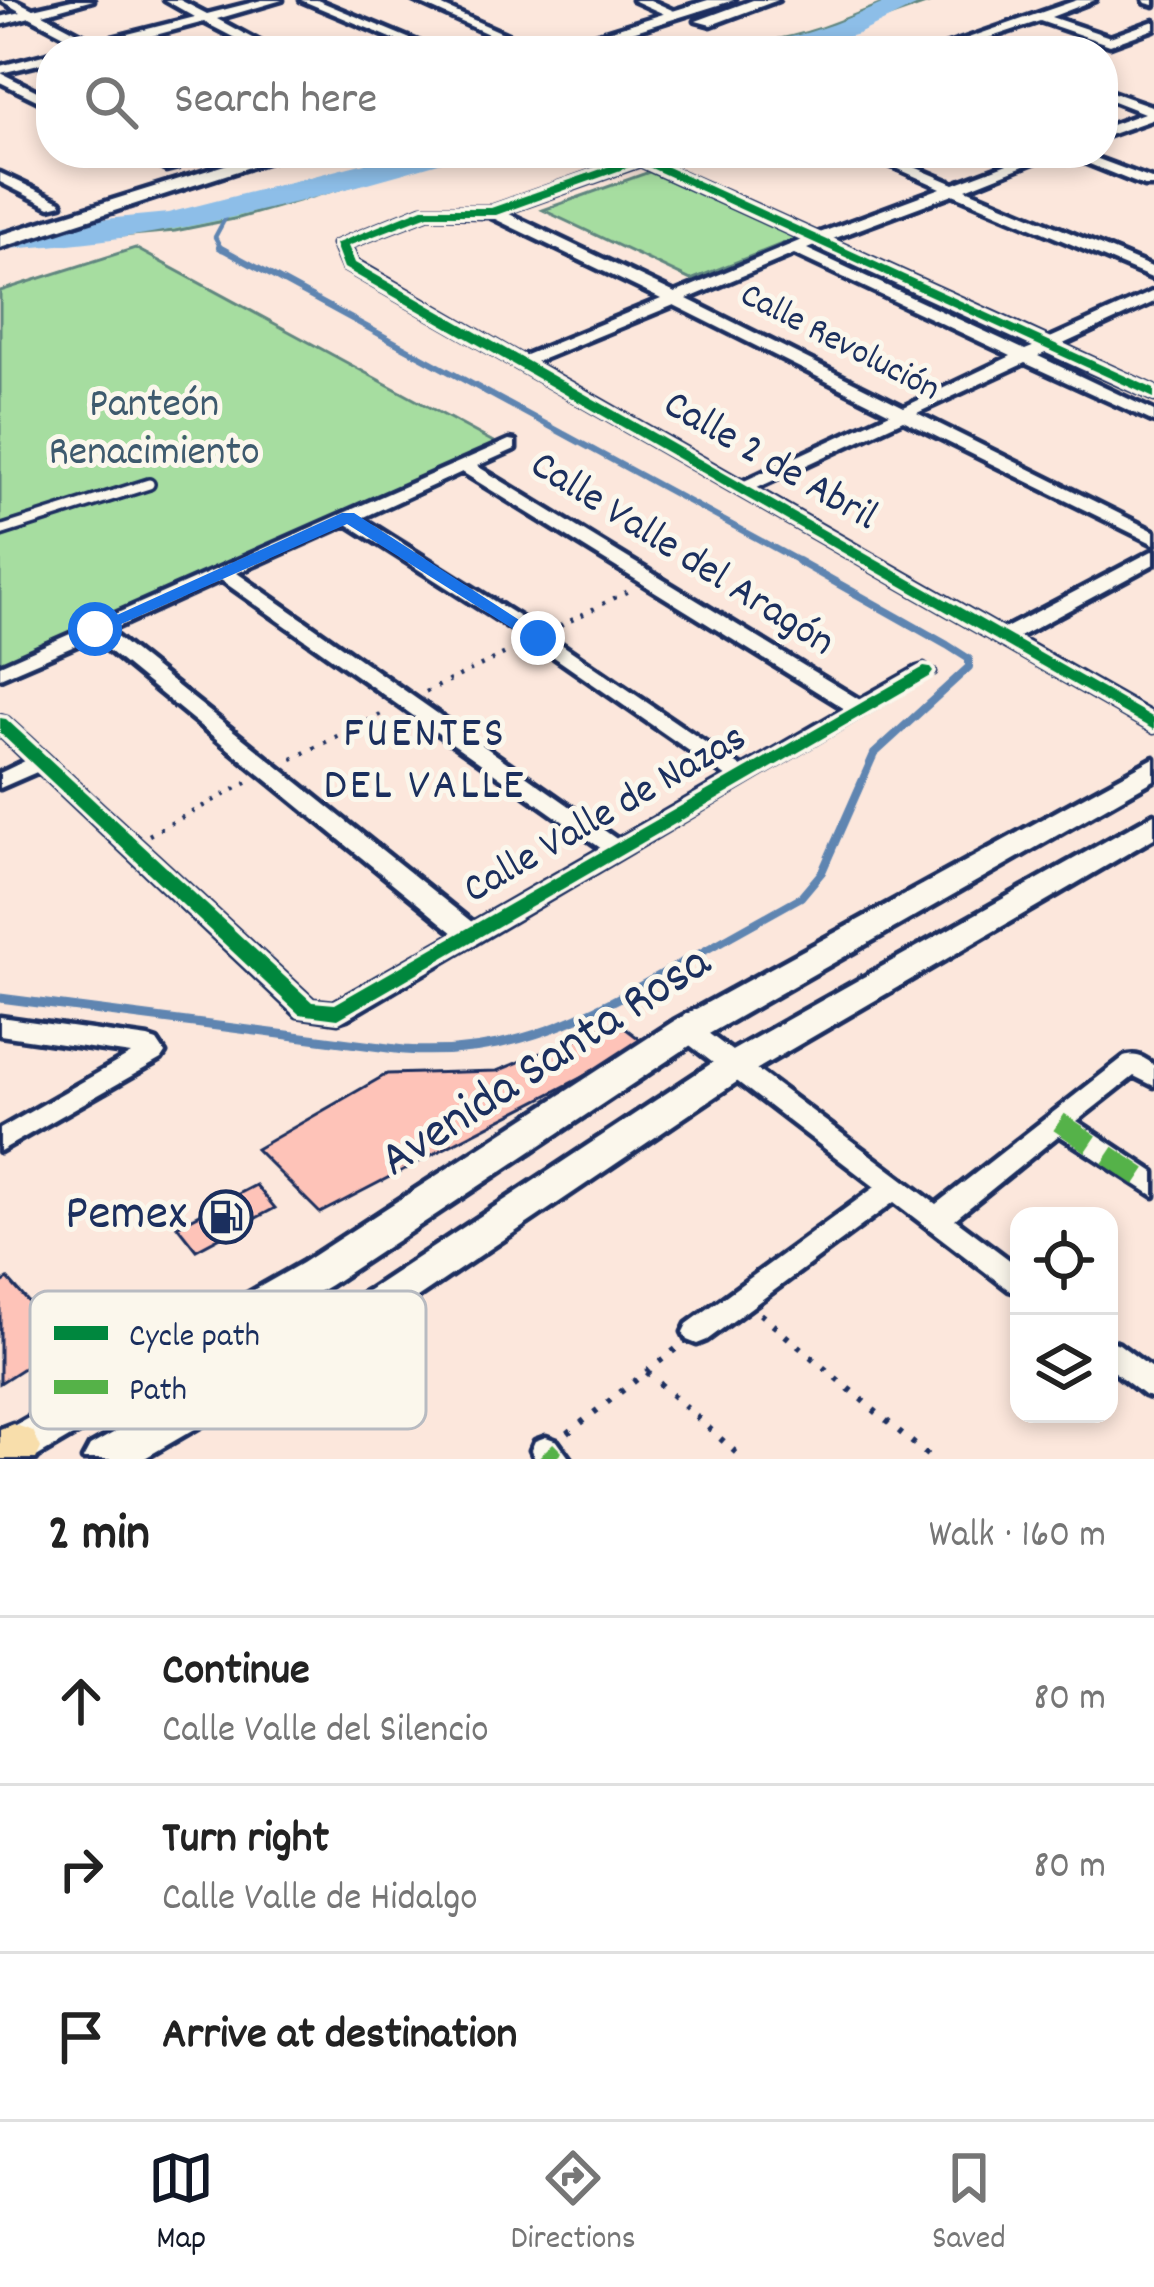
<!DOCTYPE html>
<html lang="en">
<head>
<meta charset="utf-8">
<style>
	body { margin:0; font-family:Dekko,sans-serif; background:#f6f6f6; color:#222 }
	.controls { position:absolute; right:36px; bottom:36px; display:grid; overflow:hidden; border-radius:24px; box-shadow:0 6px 18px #0003 }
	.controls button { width:108px; height:108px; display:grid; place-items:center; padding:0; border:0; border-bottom:3px solid #e0e0e0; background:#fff; color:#222; font:60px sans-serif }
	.stop { position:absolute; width:36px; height:36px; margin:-27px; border:9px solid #1a73e8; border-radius:50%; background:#fff }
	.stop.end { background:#1a73e8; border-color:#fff; box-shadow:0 3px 12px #0008 }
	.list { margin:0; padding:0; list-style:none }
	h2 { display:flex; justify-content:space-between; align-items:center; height:156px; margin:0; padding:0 48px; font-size:51px }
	h2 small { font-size:39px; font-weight:400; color:#767676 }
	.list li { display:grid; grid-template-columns:78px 1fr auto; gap:36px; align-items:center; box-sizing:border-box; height:168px; padding:0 48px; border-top:3px solid #e0e0e0 }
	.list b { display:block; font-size:45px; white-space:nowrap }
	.list p { margin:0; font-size:39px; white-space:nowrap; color:#767676 }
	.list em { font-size:39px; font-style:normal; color:#767676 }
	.icon { flex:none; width:66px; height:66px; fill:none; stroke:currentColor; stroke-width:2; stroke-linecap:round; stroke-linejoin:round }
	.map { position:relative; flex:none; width:1154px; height:1459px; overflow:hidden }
	.search { position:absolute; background:#fff; box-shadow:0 6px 18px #0003; left:36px; right:36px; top:36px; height:132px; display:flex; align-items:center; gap:30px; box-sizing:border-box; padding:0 42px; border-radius:48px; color:#767676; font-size:45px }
	.sheet { height:660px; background:#fff }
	nav { display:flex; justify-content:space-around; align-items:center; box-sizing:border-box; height:168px; border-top:3px solid #e0e0e0; background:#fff; font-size:33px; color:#767676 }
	nav a { display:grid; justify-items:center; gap:6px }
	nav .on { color:#111827 }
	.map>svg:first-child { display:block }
</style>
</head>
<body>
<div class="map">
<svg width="1154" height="1459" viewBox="0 0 1154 1459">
	<rect width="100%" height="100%" fill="#fce7dc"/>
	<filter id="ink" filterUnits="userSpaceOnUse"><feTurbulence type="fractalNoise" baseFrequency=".00833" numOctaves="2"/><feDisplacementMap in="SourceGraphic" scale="24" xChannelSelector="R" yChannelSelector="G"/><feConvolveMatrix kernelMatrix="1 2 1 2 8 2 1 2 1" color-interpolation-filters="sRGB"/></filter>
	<g filter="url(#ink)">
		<path fill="#a6dda0" stroke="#60867f" stroke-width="3" d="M892,0H937L798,49L671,51C704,43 733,45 766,41C809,36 852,16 892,0Z
			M412,153H464L239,218L175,231L0,247V233L94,229L211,209Z
			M649,172L797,238L691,280L543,210Z
			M135,248L499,445L0,665V291Z"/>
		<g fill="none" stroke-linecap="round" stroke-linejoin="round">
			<path stroke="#5f85b1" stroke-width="4.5" d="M222,250L215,237L228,213"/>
			<path stroke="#5f85b1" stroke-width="6" d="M219,247L804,564"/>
			<path stroke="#5f85b1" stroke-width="8" d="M688,960L801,897L822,872L874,754L969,667V659L947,645L798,561"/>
			<path stroke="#5f85b1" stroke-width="9" d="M0,998L404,1050C520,1058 595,1012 693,957"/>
			<path fill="#8dbee8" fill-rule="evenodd" d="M891,0H928L858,34L798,51H681C699,32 747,43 773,40C813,35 854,16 891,0Z
				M404,153H454L449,160C301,203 155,243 0,249V229L168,213Z"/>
		</g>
		<path fill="#fec3b8" stroke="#1b2f5e" stroke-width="3" d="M617,1022L646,1044L320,1213L256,1149L387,1074L497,1071Z
			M256,1185L275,1208L196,1250L177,1226Z
			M8,1279L64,1342L0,1383V1284Z"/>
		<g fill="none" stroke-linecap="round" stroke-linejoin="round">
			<g stroke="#1b2f5e" stroke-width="16">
				<path id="lane" d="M0,531L149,484"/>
			</g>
			<g stroke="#1b2f5e" stroke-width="9">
				<path id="street" d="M0,0H15L33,9L72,0H93L43,14L96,42L195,17L165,0H180L207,14L262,0H282L217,19L276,51H260L204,22L96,51H69L83,45L30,17L0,25V17L21,12Z
					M301,0H317L439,51H422Z
					M413,0H429L543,51H526Z
					M633,0H650L683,15L673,18Z
					M1077,0H1095L1051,17L1110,37L1154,21V29L1110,45L1040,21L949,51H931Z
					M1144,0H1154V5L1146,3Z
					M51,53V61L1,73L51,98V107L0,82V66Z
					M1103,89L1154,107V119L1103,137V128L1144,113L1103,97Z
					M138,153H155L178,167L166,170Z
					M863,153H882L954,184L1036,153H1056L966,189L1154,268V279L953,194L830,240L1048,339L1154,291V302L1061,345L1154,388V399L1048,352L1038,356L1154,411V422L1025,363L917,413L1154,531V544L903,420L755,489L1002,630L1154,550V564L1017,638L1154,716V731L344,268L334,244L422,208H491L641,155L817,234L941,188ZM640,164L804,239L675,293L505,212ZM429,215L489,216L661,299L521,357L356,262L349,246ZM817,245L1035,346L1025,350L807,249ZM794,254L1011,356L904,407L687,299ZM674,305L890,413L742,482L533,363Z
					M1062,153H1082L1154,180V186H1144Z
					M0,173L60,201L62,204L50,207L0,182Z
					M509,440L515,441V449L477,466L860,700L917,668L924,666L934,672L347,1018L338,1021L297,1015L39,771L0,788V773L27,760L0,734V717L7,719L313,1001L334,1003L455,934L93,638L0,678V665ZM462,472L845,709L743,768L545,633L362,518ZM347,524L531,641L727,777L618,840L237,573ZM221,580L602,849L473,923L109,631Z
					M0,1017L148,1038L157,1041L165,1053L161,1059L0,1151V1129L131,1054L0,1035Z
					M687,1021L696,1024L936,1204L1124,1057C1137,1053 1143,1057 1154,1065V1086L1134,1076L1077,1121L1154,1172V1196L1059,1135L955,1219L1019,1267V1293L1009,1290L894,1202L707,1340L697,1344L687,1340L683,1332L687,1324L875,1187L678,1036L675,1030L678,1024Z
					M1109,1340L1119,1344L1154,1370V1398L1144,1395L1109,1368Z
					M546,1437L557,1441L570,1459H535L531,1450L535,1441Z"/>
			</g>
			<g stroke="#1b2f5e" stroke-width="9">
				<path id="secondary" d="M708,0H734L572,51H544Z
					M753,0H778L711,25L696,21Z
					M263,153H293L0,248V235Z
					M1154,758V780L700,1039L330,1285L33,1459H0V1434L302,1263L674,1021Z
					M1154,814V838L747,1075L395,1313L143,1459H83L90,1446L367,1291L721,1057Z"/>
			</g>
			<g stroke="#1b2f5e" stroke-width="9">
				<path id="highway" d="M13,1424L33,1431L41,1448L36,1459H0V1429Z"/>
			</g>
			<path stroke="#1b2f5e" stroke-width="4.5" stroke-dasharray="3 9" stroke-linecap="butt" d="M560,626L630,590
				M426,692L518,647
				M292,759L383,713
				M149,835L250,781"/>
			<path stroke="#1b2f5e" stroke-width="6" stroke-dasharray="4.5 12" stroke-linecap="butt" d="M760,1314L932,1459
				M647,1372L743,1459
				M568,1433L677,1348"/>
			<use href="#lane" stroke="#fbf7ec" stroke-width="9"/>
			<use href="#street" fill="#fbf7ec" fill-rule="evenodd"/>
			<use href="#secondary" fill="#fbf7ec" fill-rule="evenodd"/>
			<use href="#highway" fill="#f8deab" fill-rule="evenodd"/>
			<path stroke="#55b248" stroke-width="20" stroke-dasharray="39 20" stroke-linecap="butt" d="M1059,1122L1154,1186
				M546,1450L555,1459"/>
			<g stroke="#fbf7ec" stroke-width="8">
				<path id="cycleway" d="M641,155L1154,389V398L640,163L496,215H428L348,246L355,263L1154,718V730L344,268L335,244L423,208H491Z
					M924,667L930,668L933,672L930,676L338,1019L299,1014L0,733V718L6,719L312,1002L335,1004Z"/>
			</g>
			<use href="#cycleway" fill="#00873e" fill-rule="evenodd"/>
		</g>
	</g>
	<path fill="#1a73e8" d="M342,513H354L547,638L532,641L347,524L101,633L86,629Z"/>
	<defs>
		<g id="fuel-ring" transform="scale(2.7)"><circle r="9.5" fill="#fbf7ec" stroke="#1b2f5e" stroke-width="1.5"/><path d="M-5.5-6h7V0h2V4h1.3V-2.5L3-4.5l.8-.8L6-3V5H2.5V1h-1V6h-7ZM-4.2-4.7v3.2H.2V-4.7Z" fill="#1b2f5e"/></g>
	</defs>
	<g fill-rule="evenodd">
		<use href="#fuel-ring" x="226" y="1217"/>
	</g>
	<g text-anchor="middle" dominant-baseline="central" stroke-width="10" stroke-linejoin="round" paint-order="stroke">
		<g font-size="36" fill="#1b2f5e" stroke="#fbf7ec">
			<text transform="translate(839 344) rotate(27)">Calle Revolución</text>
		</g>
		<g font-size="42" fill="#3e5a6e" stroke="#fbf7ec">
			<text x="154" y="407">Panteón<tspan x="154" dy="48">Renacimiento</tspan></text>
		</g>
		<g font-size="42" fill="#1b2f5e" stroke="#fbf7ec">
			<text transform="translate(769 463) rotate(30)">Calle 2 de Abril</text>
			<text transform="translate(681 556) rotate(32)">Calle Valle del Aragón</text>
			<text transform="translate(606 816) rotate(-30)">Calle Valle de Nazas</text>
		</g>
		<g font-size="45" letter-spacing="3" fill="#1b2f5e" stroke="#fbf7ec">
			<text x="425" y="736">FUENTES<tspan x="425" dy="52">DEL VALLE</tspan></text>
		</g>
		<g font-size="51" fill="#1b2f5e" stroke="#fbf7ec">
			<text transform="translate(547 1064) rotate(-33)">Avenida Santa Rosa</text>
		</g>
		<g font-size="51" fill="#1b2f5e" stroke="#fbf7ec" text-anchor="end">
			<text x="187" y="1217">Pemex</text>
		</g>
	</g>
	<rect x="30" y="1291" width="396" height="138" rx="18" fill="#fbf7ec" stroke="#b8bbc1" stroke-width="3"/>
	<rect x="54" y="1326" width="54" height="14" fill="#00873e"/>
	<rect x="54" y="1380" width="54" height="14" fill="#55b248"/>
	<g font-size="33" fill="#1b2f5e">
		<text x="129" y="1345">Cycle path</text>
		<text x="129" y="1399">Path</text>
	</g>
</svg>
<div class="controls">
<button><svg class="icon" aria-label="locate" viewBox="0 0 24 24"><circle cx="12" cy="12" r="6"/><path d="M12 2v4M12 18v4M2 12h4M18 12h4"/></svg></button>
<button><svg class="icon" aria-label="layers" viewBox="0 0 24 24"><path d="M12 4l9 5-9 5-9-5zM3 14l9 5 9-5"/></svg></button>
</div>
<div class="stop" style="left:95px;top:629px"></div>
<div class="stop end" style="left:538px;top:638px"></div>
<div class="search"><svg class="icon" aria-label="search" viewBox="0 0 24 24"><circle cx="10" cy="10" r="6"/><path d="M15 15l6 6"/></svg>Search here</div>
</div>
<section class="sheet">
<h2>2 min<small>Walk · 160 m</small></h2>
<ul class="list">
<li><svg class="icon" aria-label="ahead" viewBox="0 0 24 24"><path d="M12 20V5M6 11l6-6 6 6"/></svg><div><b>Continue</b><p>Calle Valle del Silencio</p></div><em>80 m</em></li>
<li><svg class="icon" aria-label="right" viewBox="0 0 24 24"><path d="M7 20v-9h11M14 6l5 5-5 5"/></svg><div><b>Turn right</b><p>Calle Valle de Hidalgo</p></div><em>80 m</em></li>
<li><svg class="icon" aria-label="arrive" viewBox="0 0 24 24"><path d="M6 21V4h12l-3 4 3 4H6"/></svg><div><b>Arrive at destination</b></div></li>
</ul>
</section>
<nav>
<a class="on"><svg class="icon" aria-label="map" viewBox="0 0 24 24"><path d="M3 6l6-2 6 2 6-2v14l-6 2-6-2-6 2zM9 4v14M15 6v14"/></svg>Map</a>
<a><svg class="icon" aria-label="directions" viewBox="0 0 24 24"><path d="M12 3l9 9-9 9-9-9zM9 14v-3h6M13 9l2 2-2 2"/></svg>Directions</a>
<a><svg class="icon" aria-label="saved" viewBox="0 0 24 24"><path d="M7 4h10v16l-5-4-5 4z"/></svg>Saved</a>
</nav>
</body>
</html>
